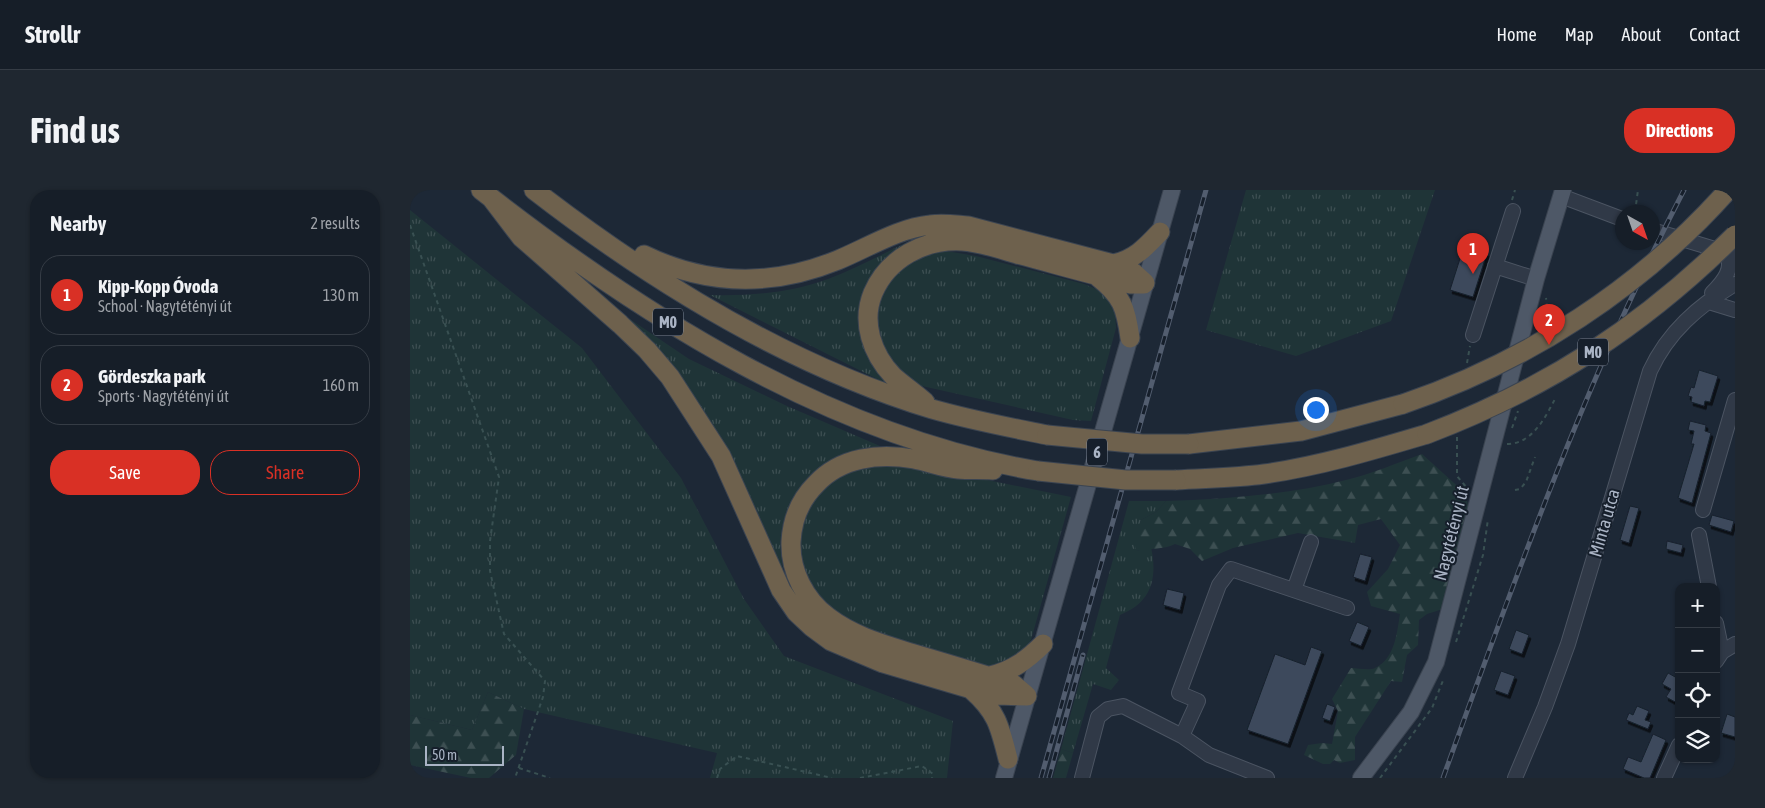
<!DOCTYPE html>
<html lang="en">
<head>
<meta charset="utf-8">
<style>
	body { margin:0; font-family:"Asap Condensed",sans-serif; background:#1f2730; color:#f1f3f6 }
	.controls { position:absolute; right:15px; bottom:15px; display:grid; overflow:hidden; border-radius:10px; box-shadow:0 1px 4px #0004 }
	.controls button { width:45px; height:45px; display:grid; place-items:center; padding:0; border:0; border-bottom:1px solid #353c45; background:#161e28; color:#f1f3f6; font:25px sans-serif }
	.compass { position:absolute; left:1205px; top:15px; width:45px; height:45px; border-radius:50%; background:#161e28; box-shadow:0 1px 4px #0004; rotate:140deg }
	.scale { position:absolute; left:15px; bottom:12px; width:79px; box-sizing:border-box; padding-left:5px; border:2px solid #aab4c5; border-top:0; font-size:14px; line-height:18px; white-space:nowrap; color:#aab4c5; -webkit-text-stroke:4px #161f2b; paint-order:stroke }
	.you { position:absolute; left:905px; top:219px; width:18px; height:18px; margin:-12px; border:4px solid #fff; border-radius:50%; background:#1a73e8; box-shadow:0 0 0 8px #1a73e833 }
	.badge { display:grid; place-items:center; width:32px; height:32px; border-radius:50%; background:#d93025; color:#fff; font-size:16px; font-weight:700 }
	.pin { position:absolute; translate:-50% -41px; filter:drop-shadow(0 1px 2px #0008) }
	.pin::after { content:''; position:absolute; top:26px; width:18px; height:15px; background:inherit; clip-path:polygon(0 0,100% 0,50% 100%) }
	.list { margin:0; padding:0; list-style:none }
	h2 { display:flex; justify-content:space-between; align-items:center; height:65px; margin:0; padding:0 20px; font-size:21px }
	h2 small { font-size:16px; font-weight:400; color:#9ea2a8 }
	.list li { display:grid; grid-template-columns:32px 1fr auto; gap:15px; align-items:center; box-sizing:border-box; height:80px; margin:0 10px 10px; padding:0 10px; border:1px solid #353c45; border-radius:20px }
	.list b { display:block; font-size:19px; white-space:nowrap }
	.list p { margin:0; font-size:16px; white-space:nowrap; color:#9ea2a8 }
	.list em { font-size:16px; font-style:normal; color:#9ea2a8 }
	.actions { display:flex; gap:10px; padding:15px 20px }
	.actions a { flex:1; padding:11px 0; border:1px solid #d93025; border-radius:20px; text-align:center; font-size:18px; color:#d93025 }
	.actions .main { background:#d93025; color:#fff }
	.icon { flex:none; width:28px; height:28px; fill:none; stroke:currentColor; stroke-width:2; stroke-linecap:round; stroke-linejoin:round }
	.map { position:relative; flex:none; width:1325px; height:588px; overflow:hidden; border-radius:20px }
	header { display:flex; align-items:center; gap:30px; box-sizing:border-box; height:70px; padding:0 25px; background:#161e28; border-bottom:1px solid #353c45 }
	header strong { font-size:24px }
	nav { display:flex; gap:28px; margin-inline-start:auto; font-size:18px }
	.intro { display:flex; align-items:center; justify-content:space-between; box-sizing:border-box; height:120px; padding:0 30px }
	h1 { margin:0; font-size:35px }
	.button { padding:12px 22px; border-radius:20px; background:#d93025; color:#fff; font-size:18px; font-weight:700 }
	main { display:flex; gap:30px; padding:0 30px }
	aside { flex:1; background:#161e28; border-radius:20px; box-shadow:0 1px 4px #0004 }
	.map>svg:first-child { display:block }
</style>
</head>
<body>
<header>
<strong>Strollr</strong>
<nav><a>Home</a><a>Map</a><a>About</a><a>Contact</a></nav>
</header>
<div class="intro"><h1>Find us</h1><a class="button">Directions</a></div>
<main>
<aside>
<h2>Nearby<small>2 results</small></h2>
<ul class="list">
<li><span class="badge">1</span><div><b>Kipp-Kopp Óvoda</b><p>School · Nagytétényi út</p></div><em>130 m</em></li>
<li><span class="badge">2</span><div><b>Gördeszka park</b><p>Sports · Nagytétényi út</p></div><em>160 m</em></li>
</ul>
<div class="actions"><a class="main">Save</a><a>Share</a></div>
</aside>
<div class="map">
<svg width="1325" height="588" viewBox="0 0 1325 588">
	<defs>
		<pattern id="grass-tufts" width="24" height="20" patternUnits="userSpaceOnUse" patternTransform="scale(1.25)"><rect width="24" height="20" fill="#1f3437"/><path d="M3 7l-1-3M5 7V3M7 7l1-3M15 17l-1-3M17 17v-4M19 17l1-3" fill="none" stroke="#3d4f52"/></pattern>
		<pattern id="forest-firs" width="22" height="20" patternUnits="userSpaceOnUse" patternTransform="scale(1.25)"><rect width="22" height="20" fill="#1f3437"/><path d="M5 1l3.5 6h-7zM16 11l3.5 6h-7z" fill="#3d4f52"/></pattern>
		<filter id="shadow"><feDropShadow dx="2" dy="3.5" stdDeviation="0" flood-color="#0009"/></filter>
	</defs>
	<rect width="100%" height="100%" fill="#1d2836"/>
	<path fill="url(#grass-tufts)" d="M836,0H1025L981,131L886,166L796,140Z
		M0,20L172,158L271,288L334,409L374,466L543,531L537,588H300L307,563L114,519L78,502L62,540L0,525Z
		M498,52L477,70L451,126L453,155L477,194L300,105C340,106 380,103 418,89C445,79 472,64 498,52Z
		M536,61L566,66L674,94L694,102L705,121L706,138L681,231L663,230L512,196L500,195C491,183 476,169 471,155C457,117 477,80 513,65C520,62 529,62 536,61Z
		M208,121L279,169L377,216L470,256C421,262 376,293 371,346C369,359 373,375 374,388L357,351Z
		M468,271L493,273L661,307L621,450L610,468C600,471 587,478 577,478C566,478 532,464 519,460C468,443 405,432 390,372C385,354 387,339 397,322C418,285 429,282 468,271Z
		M719,311H756L746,322L731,330L726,361L741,357C748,389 741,413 710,425L696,478L709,490L701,500L683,494L663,563L651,559Z"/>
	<path fill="url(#forest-firs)" d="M1012,264L1054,302L1061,324L1036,418L1017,424L1009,430L1008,455L997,465L992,492L981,491L945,547V570L930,573L924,570L920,574H913L894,565L898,555L912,553L922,554L928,521L922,509L941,478C948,478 959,481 965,478C985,469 987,442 990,424L961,416L957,402L978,379L990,355L971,329L948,335L945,353L888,343L823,358L792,371L780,359L765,354C753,360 739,358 726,361L724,350L731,330L746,322L756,311C817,309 876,305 936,290C961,284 987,273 1012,264Z
		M78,502L114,519L106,565L79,588H61L0,575V525L62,540Z
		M651,559L663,563L656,588H643Z"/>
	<path fill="#3d4a5c" stroke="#18212d" filter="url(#shadow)" d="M1054,56L1077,63L1063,107L1040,100Z
		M1289,180L1308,186L1300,212L1295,211L1294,216L1281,212L1282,207L1278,206L1281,197L1284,198Z
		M1280,231L1296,235L1295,241L1301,243L1282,313L1268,308L1284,254H1281L1284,241L1278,240Z
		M1220,316L1229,318L1219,353L1210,350Z
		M1302,325L1324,331L1321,342L1299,335Z
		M1257,351L1273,355L1271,363L1256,359Z
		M950,364L962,367L955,391L943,387Z
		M757,399L774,403L770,420L753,415Z
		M947,432L959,437L951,456L939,451Z
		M1106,440L1119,445L1112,464L1099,459Z
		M901,457L912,461L878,554L837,540L865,464L895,475Z
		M1091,481L1105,486L1098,505L1084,500Z
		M1258,483L1267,488L1269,485V514L1256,507L1261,499L1252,494Z
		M917,514L925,517L920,531L912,528Z
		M1227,516L1239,521L1235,530L1241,532L1238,539L1216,530L1219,523L1223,525Z
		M1317,524L1325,527V547L1311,543Z
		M1243,544L1256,550L1240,588H1234L1213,579L1218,567L1231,572Z"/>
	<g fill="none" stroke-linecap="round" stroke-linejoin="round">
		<g stroke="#4b5462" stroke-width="16">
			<path id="minor" d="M1151,6L1212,29
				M1242,40L1325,65
				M1085,76L1126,89
				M1302,103C1313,92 1325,78 1316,63
				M1299,112L1325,120
				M1063,145L1103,21
				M1293,320L1325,210
				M1289,345L1299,397
				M884,400L901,352
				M1306,433L1312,462L1306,471
				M1312,462L1325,454
				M672,588L688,527L698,519L713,516L772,546
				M857,588L799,565L772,546L788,511L769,503L809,395L821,379L937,418
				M1105,588L1135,517L1158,454L1240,181C1258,142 1288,116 1325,94
				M1254,588L1269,555"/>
		</g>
		<g stroke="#3a4350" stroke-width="18">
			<path id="major" d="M594,588L762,0
				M951,588L1001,522L1026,472L1126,89L1153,0"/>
		</g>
		<g stroke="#3b4451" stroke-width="21">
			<path id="highway" d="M71,0C232,126 423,247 628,281
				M124,0C243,92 378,175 522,219C560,230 598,237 637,245
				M82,9L111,47L210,134L237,160L260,187L311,266L371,400L386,422L402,437L421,451L473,473L561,499L588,505L617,506
				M234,65C298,96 362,97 428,70C457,58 489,38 520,35C533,33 545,35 558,36L703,74L724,83L735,93
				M703,74C724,70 736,57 750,42
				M688,87C712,106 716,118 720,148
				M515,212C505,203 493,195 483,186C462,164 451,132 463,103C478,68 514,49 552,51C570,52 590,59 607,64C645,74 683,85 721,94H734
				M779,254L891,241L993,214
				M583,280C571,279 560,280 548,279C534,278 519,272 504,269C469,263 431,267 406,294C390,310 382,330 381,352C380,381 395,410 418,427C443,446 472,454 501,463C535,473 569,483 603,494L616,505
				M766,290C795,288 825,288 854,284C910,276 963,260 1017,244
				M580,486C602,481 617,470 633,454
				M562,500C587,522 590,537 598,569"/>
		</g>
		<path stroke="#395052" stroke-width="2" stroke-dasharray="4 4" stroke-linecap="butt" d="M1102,10L1105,0
			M1225,22L1228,0
			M0,35L89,287L80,351V381L94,444L135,491L133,507L105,588
			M1135,133L1138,123L1136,108
			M1057,173L1060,156
			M1102,238L1108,221
			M1047,247V286L1057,298
			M1097,254C1122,254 1135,228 1145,209
			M1105,300L1110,299L1116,292L1125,267
			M1046,452L1073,365L1078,329
			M109,578L140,588
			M307,588L310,579L327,566L422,588
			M450,588L512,576L523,584L522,588
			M970,588L1022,518L1034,488"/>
		<use href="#minor" stroke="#303947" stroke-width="14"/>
		<use href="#major" stroke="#4e5867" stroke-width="16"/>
		<use href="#highway" stroke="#6e614d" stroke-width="19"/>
		<g stroke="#525d6f" stroke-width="5">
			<path id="rail" d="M631,588L796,0
				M639,588L673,465
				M1033,588C1105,388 1176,189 1274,0"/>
		</g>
		<use href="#rail" stroke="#161f2b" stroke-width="3" stroke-dasharray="9" stroke-linecap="butt"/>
		<g stroke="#3b4451" stroke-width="21" stroke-linecap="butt">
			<path id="highway-bridge" d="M993,214C1117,172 1231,98 1318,0
				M1017,244C1138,198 1233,136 1325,45
				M637,245L732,254H779
				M628,281L716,290H766"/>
		</g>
		<use href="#highway-bridge" stroke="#6e614d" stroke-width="19"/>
	</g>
	<g text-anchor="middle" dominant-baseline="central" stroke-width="4" stroke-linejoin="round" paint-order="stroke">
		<g fill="#161f2b" stroke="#7e8797" stroke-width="1">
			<rect x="243" y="118.5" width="30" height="27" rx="4"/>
			<rect x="1168" y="148.5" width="30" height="27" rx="4"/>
			<rect x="677" y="248.5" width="20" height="27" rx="4"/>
		</g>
		<g font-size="16" font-weight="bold" fill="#aab4c5">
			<text x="258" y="132">M0</text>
			<text x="1183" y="162">M0</text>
			<text x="687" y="262">6</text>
		</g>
		<g font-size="18" fill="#aab4c5" stroke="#161f2b">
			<text transform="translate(1194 333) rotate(-74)">Minta utca</text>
			<text transform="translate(1041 343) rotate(-76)">Nagytétényi út</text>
		</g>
	</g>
</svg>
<div class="controls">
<button>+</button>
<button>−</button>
<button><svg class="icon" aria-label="locate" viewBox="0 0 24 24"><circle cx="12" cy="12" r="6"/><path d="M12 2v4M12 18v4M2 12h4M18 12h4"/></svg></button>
<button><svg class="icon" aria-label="layers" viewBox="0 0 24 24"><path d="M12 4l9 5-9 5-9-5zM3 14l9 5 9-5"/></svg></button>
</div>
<svg class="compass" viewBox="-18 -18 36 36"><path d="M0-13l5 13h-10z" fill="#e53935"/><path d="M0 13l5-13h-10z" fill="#9ea2a8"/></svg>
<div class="scale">50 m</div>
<div class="you"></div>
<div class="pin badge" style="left:1063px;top:84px">1</div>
<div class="pin badge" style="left:1139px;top:155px">2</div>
</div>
</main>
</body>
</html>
